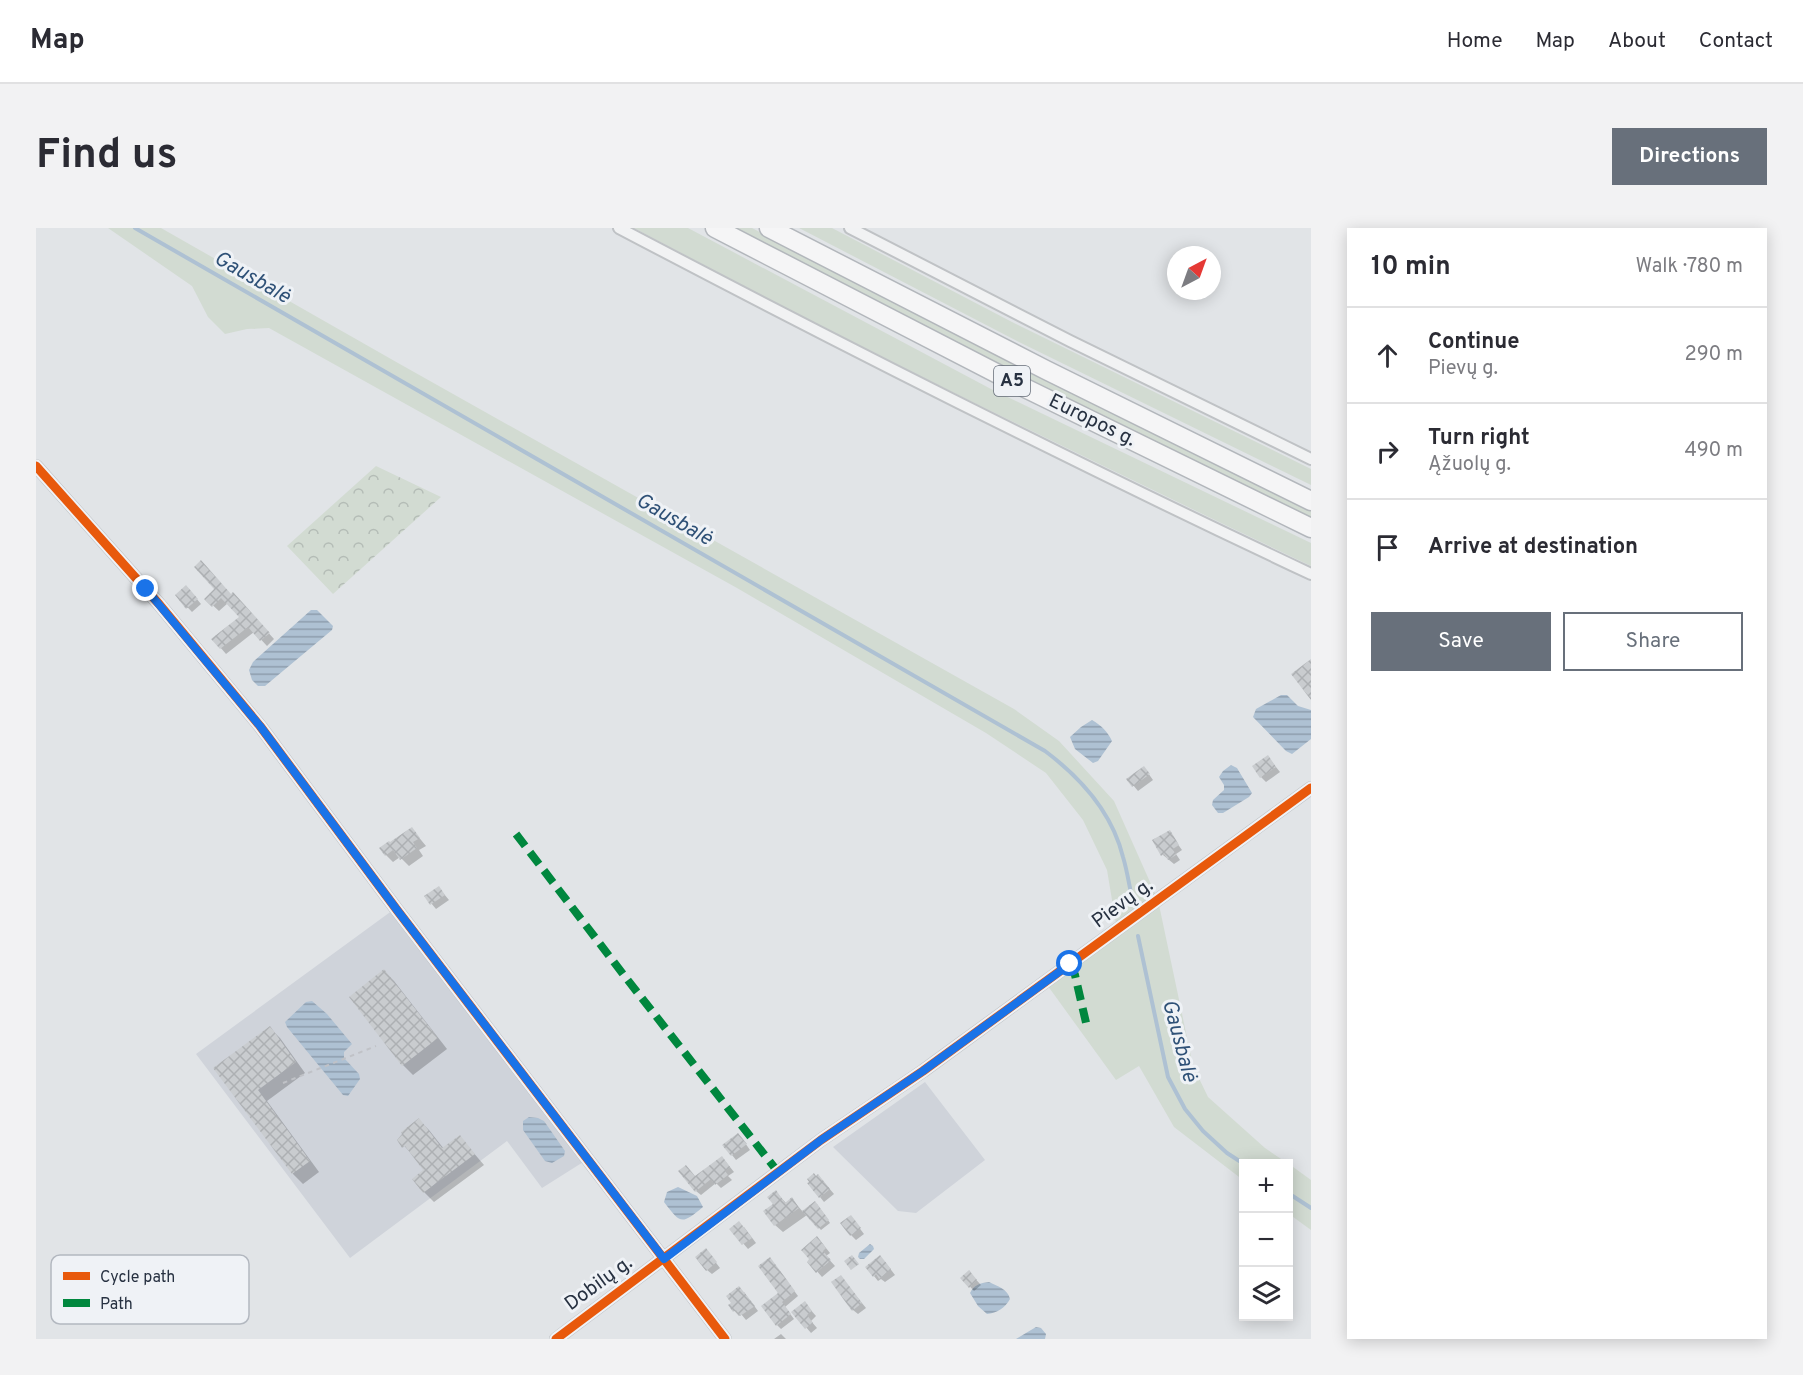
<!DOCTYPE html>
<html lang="en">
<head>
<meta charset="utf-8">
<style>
	body { margin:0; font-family:Overpass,sans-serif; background:#f2f2f3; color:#2b2b33 }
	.controls { position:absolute; right:18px; bottom:18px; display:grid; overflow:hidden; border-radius:0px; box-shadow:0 3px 15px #0003 }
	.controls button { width:54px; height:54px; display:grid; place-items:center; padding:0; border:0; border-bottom:2px solid #e1e1e2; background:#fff; color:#2b2b33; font:30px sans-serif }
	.compass { position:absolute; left:1131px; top:18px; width:54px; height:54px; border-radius:50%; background:#fff; box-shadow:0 3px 15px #0003; rotate:41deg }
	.stop { position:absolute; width:18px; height:18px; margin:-14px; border:4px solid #1a73e8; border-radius:50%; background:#fff }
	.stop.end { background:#1a73e8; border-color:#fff; box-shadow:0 2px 6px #0008 }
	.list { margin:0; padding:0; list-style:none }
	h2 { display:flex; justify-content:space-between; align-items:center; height:78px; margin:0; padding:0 24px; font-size:26px }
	h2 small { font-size:20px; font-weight:400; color:#7c7c81 }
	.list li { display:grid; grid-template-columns:39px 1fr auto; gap:18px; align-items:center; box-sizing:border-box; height:96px; padding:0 24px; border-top:2px solid #e1e1e2 }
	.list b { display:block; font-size:22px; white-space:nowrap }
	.list p { margin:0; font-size:20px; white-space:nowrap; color:#7c7c81 }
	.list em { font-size:20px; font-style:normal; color:#7c7c81 }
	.actions { display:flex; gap:12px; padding:18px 24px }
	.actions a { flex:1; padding:14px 0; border:2px solid #68707b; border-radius:0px; text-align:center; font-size:21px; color:#68707b }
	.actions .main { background:#68707b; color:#fff }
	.icon { flex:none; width:33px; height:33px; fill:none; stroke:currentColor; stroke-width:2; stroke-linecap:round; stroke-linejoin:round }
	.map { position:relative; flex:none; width:1275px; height:1111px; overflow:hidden; border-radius:0px }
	header { display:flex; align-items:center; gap:36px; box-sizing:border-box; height:84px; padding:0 30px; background:#fff; border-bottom:2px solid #e1e1e2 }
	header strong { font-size:28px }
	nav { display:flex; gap:33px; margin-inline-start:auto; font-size:21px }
	.intro { display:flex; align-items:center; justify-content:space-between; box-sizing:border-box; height:144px; padding:0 36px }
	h1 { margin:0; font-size:42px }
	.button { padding:15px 27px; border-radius:0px; background:#68707b; color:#fff; font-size:21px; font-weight:700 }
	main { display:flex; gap:36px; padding:0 36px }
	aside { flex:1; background:#fff; border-radius:0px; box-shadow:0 3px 15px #0003 }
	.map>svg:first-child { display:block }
</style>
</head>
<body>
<header>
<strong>Map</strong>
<nav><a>Home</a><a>Map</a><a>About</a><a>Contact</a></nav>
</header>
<div class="intro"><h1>Find us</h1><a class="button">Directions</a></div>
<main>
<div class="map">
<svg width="1275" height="1111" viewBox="0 0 1275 1111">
	<defs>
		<pattern id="forest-crowns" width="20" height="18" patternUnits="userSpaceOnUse" patternTransform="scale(1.5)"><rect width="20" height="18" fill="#d2dbd2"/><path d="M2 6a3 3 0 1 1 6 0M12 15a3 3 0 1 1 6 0" fill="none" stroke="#b4bcb6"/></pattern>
		<pattern id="water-rules" width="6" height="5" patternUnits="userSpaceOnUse" patternTransform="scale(1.5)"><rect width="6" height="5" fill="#aec1d3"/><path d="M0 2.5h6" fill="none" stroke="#8e9dad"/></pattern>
		<pattern id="building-cross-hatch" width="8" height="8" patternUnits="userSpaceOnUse" patternTransform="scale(1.5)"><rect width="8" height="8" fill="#c9cccf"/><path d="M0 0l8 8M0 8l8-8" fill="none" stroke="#adb0b3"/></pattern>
	</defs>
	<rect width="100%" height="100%" fill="#e1e4e7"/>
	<path fill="#cfd3da" d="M357,682L552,931L506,960L471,913L314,1030L160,826Z
		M889,854L949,932L880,985L862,983L797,919Z"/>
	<path fill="#d2dbd2" d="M72,0H125L362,135L978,481L1023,513L1078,573L1122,672L1157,838L1172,869L1229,920L1251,935L1208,936L1207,952L1138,899L1103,838L1080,852L1009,754L1081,702L1071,642L1047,592L1010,545L950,505L701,360L233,100L211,101L189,106L172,89L156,58Z
		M598,0H652L955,161L1275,315V338C1047,229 820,119 598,0Z
		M697,0H716L1014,153L1275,281V292L1064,190Z
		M763,0H796L976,94L1275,241V257L985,115Z
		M1253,936L1275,952V1002L1253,986Z"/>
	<path fill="url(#forest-crowns)" d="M340,238L405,269L297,366L251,318Z"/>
	<path fill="url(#water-rules)" d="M275,382H281L297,398L296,402L229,458H222L216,452L213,442L217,434Z
		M1245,467H1251L1262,478L1275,482V511L1256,526L1250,523L1217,489L1220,481Z
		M1056,492C1065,497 1072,504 1076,513L1062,533L1057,535L1039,521L1034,509L1045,499Z
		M1195,537L1201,540L1216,565L1213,569L1187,585H1182L1176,577L1177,572L1188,562V557L1183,549L1187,543Z
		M276,773L291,786L316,816L308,824V830L323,846L324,851L312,868L307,867L251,799L249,794L270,774Z
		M493,889L502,890L508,893L529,923L528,928L516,935L509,933L487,902V893Z
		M642,959L661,968L667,979C645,997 645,996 628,974L631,964Z
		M834,1016L837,1018L838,1021L828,1031H824L822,1029L823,1025Z
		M953,1054C961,1058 972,1061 974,1071C969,1080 961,1085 951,1086L942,1078L934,1065C938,1057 944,1055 953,1054Z
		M1000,1099L1005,1100L1010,1106L1009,1111H980Z"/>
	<path fill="#0003" d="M155,364L165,376L156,384L141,368Z
		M195,368L203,372L238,411L231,418L218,404L190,426L178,412L205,390L192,375L183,383L170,371Z
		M1232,529L1244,544L1230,554L1225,549Z
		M1112,545L1117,552L1102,563L1092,551Z
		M376,601L390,618L383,622L387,628L373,638L364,629L357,634L350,627Z
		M1133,604L1146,622L1140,626L1144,632L1138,636L1127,627Z
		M403,660L413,672L400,681L390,669Z
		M348,743L358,753L411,821L377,847L367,837Z
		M234,800L244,810L269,845L231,873L283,944L267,956L257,946L179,840Z
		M383,892L393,902L408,921L424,909L448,937L398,974L388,964L390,942L363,912Z
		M707,912L714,922L700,932L696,927Z
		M690,934L698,944L692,948L696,952L685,960L680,955L665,967L660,963V949Z
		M787,953L798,966L788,974L784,969Z
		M740,964L750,975L756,971L767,984L781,976L794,995L785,1002L771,987L747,1004L739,997Z
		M819,994L828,1006L820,1012L815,1007Z
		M708,999L720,1015L712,1021L695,1001Z
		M786,1015L794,1025L790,1028L799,1038L786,1049L773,1034Z
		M674,1027L684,1040L676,1046L671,1042Z
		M849,1034L859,1047L849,1054L845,1051L842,1053L838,1048Z
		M738,1036L762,1068L749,1079L758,1091L745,1101L741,1097L745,1065Z
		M933,1044L945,1057L938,1063L926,1050Z
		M805,1049L830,1080L822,1086L817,1082Z
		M708,1064L722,1083L710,1092L705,1086L703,1088L694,1078Z
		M773,1080L780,1088L775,1093L781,1100L775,1105L757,1084Z
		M745,1106L750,1111H738Z"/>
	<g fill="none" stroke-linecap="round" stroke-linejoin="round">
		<path stroke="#aec1d3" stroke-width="4" d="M99,0L1009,523C1045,550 1076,584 1087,629C1091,642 1093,656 1096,670
			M1102,708L1132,849L1149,881L1167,903L1191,925L1208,936
			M1252,965L1275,980"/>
	</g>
	<path fill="url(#building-cross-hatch)" d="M165,332L195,366L197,364L234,405L224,413L212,399L184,421L175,411L203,389L185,370L176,379L168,371L178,361L158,339Z
		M150,357L162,371L150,381L139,367Z
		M1275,431V472L1255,446Z
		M1232,527L1240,539L1224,550L1216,538Z
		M1108,538L1114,546L1096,559L1090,551Z
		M376,599L384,610L377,614L381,620L364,632L357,622L349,628L343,620L353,613L354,614Z
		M1134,602L1143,617L1137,621L1140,627L1132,632L1128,626L1125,628L1116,612Z
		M403,658L409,667L394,677L388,668Z
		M348,741L402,810L366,838L313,769Z
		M234,798L260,834L222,862L274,933L256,946L177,840Z
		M383,890L406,920L424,907L439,926L387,965L376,951L387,942L369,918L366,920L361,912L366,906L365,904Z
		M702,905L711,916L695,928L686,917Z
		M686,928L694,939L689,943L692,947L679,957L675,951L659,964L642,943L650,937L659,948Z
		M778,945L780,948L782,946L794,961L783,970L771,955L773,954L771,951Z
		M740,962L749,975L756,969L763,980L738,998L727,983L737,976L731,969Z
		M779,973L793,992L782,1001L766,983Z
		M815,987L825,1000L814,1008L804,995Z
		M703,993L716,1010L706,1017L693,1001Z
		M781,1008L790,1020L787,1023L795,1032L780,1045L771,1034L773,1031L765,1022Z
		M670,1020L681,1034L670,1043L659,1029Z
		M816,1027L823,1036L815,1042L808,1033Z
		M844,1027L855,1041L843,1051L840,1046L837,1049L829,1039Z
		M734,1029L759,1063L746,1074L755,1086L740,1098L725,1078L742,1065L722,1038Z
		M933,1042L941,1052L933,1060L924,1050Z
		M805,1047L826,1075L816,1083L795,1054Z
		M703,1058L719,1078L704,1088L700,1082L697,1084L692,1077L695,1075L690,1068Z
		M769,1073L776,1083L771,1087L777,1095L769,1101L755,1084Z"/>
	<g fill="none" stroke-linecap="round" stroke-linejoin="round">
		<g stroke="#bfc2c5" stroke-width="14">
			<path id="minor" d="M583,0C811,120 1041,236 1275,346
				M814,0L1034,113L1275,231
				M0,238L123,376L224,498L361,682L689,1111
				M520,1111L785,912L887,843L1275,560"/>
		</g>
		<g stroke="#b3b7bc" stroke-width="21">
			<path id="motorway" d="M679,0L989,160L1275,300
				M733,0L1010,142L1275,273"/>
		</g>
		<path stroke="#c0c2c7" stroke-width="2" stroke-dasharray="4.5 4.5" stroke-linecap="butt" d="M247,855L340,818"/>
		<use href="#minor" stroke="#f1f2f3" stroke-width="10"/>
		<use href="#motorway" stroke="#f5f5f6" stroke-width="18"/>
		<path stroke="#00873e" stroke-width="8" stroke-dasharray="15 8" stroke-linecap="butt" d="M480,606L587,746L742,944
			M1034,736L1039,747L1051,799"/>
		<g stroke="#eff2f6" stroke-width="13">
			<path id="cycleway" d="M0,238L123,376L224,498L361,682L689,1111
				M520,1111L785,912L887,843L1275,560"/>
		</g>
		<use href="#cycleway" stroke="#e8590c" stroke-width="9"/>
	</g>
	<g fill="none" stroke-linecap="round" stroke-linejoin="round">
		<path stroke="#1a73e8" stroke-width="8" d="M110,361L224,498L361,682L628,1031L785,912L887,843L1034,736"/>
	</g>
	<g text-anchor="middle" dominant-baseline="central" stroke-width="6" stroke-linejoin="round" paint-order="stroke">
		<rect fill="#eff2f6" stroke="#636b77" stroke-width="1.5" x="958" y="138" width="36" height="30" rx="4.5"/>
		<g font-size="18" font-weight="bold" fill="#273141">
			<text x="976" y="153">A5</text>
		</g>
		<g font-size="20" fill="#273141" stroke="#eff2f6">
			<text transform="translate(1056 193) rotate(26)">Europos g.</text>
			<text transform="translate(1087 676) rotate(-36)">Pievų g.</text>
			<text transform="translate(563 1056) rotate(-36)">Dobilų g.</text>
		</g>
		<g font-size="21" font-style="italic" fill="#2f5177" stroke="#eff2f6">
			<text transform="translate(216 50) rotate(30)">Gausbalė</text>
			<text transform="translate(638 292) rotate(30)">Gausbalė</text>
			<text transform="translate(1143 813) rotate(75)">Gausbalė</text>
		</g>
	</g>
	<rect x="15" y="1027" width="198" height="69" rx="9" fill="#eff2f6" stroke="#b3b8c0" stroke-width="1.5"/>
	<rect x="27" y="1044" width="27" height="8" fill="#e8590c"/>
	<rect x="27" y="1071" width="27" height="8" fill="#00873e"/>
	<g font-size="16" fill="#273141">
		<text x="64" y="1054">Cycle path</text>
		<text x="64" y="1081">Path</text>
	</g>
</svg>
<div class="controls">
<button>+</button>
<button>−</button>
<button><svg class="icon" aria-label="layers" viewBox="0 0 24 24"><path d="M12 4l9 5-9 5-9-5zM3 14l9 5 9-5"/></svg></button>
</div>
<svg class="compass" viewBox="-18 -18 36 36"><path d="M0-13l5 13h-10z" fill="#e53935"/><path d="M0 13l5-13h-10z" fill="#7c7c81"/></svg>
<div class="stop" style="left:1034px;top:736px"></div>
<div class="stop end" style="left:110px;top:361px"></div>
</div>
<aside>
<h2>10 min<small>Walk · 780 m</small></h2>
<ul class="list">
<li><svg class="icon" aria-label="ahead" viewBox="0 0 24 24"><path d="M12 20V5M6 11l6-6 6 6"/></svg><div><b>Continue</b><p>Pievų g.</p></div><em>290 m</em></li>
<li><svg class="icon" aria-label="right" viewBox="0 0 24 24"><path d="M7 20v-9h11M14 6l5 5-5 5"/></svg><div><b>Turn right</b><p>Ąžuolų g.</p></div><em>490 m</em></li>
<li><svg class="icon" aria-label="arrive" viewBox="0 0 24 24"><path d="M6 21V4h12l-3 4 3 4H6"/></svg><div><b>Arrive at destination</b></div></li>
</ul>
<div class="actions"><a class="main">Save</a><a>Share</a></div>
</aside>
</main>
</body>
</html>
